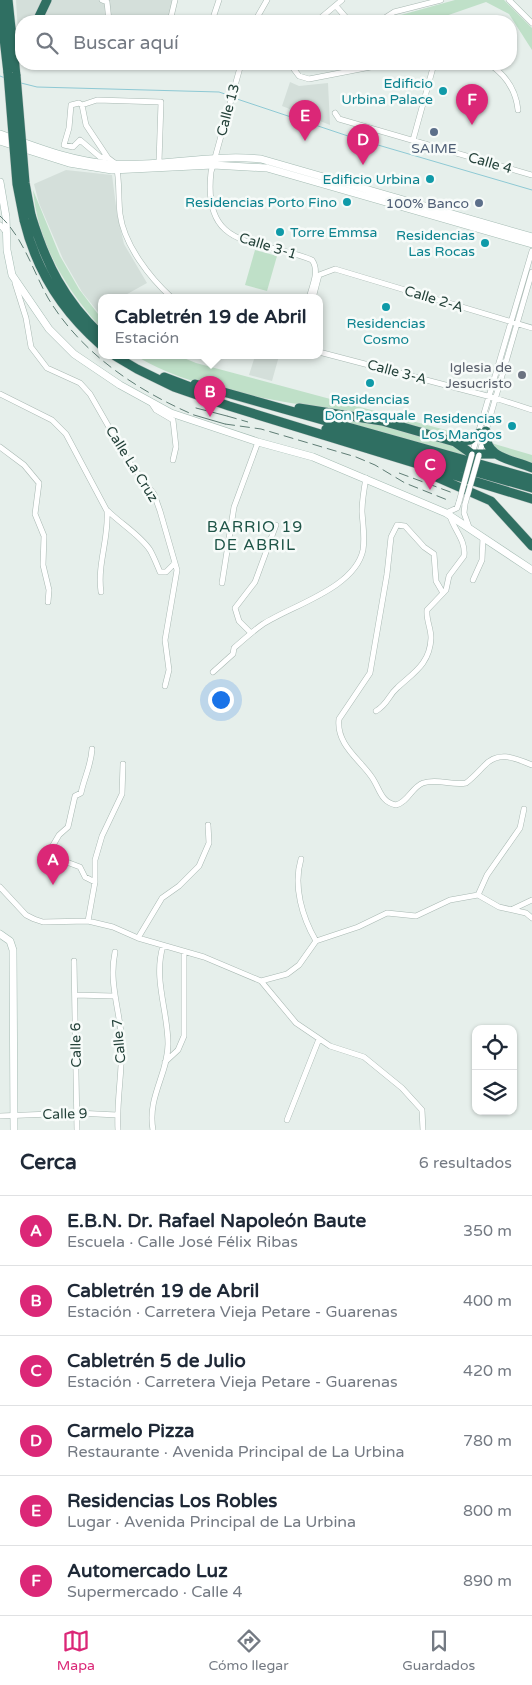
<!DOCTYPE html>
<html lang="es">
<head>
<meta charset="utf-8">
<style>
	body { margin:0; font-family:"Varela Round",sans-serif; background:#f2f2f3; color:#1f2937 }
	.controls { position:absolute; right:15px; bottom:15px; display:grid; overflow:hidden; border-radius:10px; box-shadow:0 1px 4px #0004 }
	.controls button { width:45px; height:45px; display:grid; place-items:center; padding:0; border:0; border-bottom:1px solid #e0e1e3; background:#fff; color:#1f2937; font:25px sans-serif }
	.you { position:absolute; left:220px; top:699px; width:18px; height:18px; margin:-12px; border:4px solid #fff; border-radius:50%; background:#1a73e8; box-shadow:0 0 0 8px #1a73e833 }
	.badge { display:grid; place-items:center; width:32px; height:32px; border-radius:50%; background:#db2777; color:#fff; font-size:16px; font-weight:700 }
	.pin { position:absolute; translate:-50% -41px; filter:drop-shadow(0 1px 2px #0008) }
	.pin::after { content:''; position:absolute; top:26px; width:18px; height:15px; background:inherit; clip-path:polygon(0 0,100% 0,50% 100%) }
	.popup { position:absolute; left:98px; top:294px; width:225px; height:65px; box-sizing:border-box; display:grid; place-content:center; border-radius:10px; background:#fff; filter:drop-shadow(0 1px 4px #0005); font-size:16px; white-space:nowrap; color:#747a83 }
	.popup b { font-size:19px; color:#1f2937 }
	.popup::after { content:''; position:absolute; left:50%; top:100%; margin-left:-10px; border:10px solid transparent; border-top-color:#fff }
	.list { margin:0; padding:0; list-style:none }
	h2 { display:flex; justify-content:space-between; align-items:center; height:65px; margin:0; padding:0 20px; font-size:21px }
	h2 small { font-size:16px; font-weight:400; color:#747a83 }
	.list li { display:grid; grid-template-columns:32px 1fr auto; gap:15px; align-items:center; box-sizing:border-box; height:70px; padding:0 20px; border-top:1px solid #e0e1e3 }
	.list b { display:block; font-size:19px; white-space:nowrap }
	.list p { margin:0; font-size:16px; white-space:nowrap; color:#747a83 }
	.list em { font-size:16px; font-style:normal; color:#747a83 }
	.icon { flex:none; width:28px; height:28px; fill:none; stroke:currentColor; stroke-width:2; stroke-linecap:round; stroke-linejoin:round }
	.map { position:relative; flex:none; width:532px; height:1130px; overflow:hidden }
	.search { position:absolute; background:#fff; box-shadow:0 1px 4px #0004; left:15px; right:15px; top:15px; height:55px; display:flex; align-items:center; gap:12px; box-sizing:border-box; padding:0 18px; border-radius:20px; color:#747a83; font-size:19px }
	.sheet { height:485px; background:#fff }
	nav { display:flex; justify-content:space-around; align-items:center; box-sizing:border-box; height:70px; border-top:1px solid #e0e1e3; background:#fff; font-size:14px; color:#747a83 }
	nav a { display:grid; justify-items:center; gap:2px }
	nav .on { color:#db2777 }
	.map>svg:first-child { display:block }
</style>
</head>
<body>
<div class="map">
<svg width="532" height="1130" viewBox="0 0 532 1130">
	<rect width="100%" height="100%" fill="#e6efeb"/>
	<path fill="#d4dfda" d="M16,0H174L168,21H21L20,63Z
		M290,82L299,86L328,83L330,125L282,106Z
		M66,170L112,175L117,214L124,244L147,283L120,298H101V309L98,312L82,292L63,259L39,203L34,184Z
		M255,356H279L272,381L249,375Z"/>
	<path fill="#bfe0c8" d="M455,0H504L532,28V50L509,14L486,2L437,19L391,21L390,18Z
		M33,190L60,256L79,289L98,314L101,312V328C66,289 38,244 33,190Z
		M255,250L277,256L267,291L245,285Z
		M136,356H179L196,363L468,436L474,431L466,440C415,429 365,416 313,407C253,396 190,388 136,356Z
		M312,414L358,418L454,444L467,454V456Z
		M491,443L532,455V465L492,449Z"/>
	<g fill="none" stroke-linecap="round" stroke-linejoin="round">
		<path stroke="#8ec9d4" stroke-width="1" d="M0,76L5,78
			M21,83L37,87L219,92L231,96
			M234,98L354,138L532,190"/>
		<g stroke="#a8b8b2" stroke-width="6">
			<path id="street" d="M102,0L107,2L109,21
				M509,0L532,23
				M336,6L349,21
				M163,21L171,17L175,0
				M212,21L219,0
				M255,21L267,0
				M317,21L342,0
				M380,21L394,12L441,0
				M241,64L211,172C202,253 260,238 312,260C320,271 312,286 309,298
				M290,64L299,76L309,79L386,64
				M489,64C506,75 516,91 518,110
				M82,105L97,100L161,102L159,162
				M335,113L339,119L532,175
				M413,140L434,64
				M108,158L100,157L80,140L73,147L64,145L69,128L71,105L79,103L82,105L86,125L108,158L116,164C120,180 118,198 120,214C124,245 150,278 172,298
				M0,225L6,232
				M15,283L26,318L31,347L47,368L80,383L90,394L129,462L154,494L160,511L177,570L165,640L169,670L165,686
				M313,298L319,275L335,269L532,328
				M319,352L495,398L532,410
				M0,394L52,420L66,434L107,511C109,539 97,564 101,592
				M152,404L156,410L173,420L176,447L173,460
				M0,447L24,465L39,483L35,514L44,536L43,565L49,590L48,602
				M472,454L532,251
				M479,455L532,272
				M465,504L464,513L469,527
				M108,511C121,524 140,535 150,550C154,557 157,565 160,572H166L175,563
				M446,513L457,508L459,502
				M473,580L482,560L483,537
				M222,583L234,507L258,442
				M443,593L436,581L434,554L424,547L405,526L397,525L391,537L387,574L370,673L339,719C336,744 359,759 371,776C380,788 380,802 396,805C408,802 412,787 423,783C438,778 452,786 466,783C473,778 478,772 484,766C498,750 515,758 532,765
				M251,633L239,621L235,608L255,582L276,525
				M213,672L233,654L234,648C243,640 253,631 263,624C293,605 355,588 363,550C365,537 363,526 362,512C362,501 364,489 366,478
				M376,711C388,704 388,696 397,688C413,673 430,664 431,638C431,628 426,620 427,610L446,590L449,576L464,556C466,540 454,530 450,516
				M52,848L64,861L80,867L85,877L95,882
				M49,852L59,835L68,827L75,796L81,793C84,778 91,766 92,749
				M301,859C293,886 302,917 316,941
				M0,887L26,915L34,919L43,922L88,921L113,927L138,938L204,957L261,981L296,1023L330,1046L364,1057L402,1088L422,1110L423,1130
				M478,895L487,875L520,828L524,809
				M513,909L532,900
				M88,921L95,882V860L102,836L122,794L123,764
				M138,938L162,898L179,886L199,866L209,843L208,825
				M115,952C109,981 118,1004 121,1033C124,1066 116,1098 118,1130
				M74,961L77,1130
				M261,981L287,974L299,965L316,941L358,927L387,913L416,916L450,900L478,895L499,907L526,913L532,918
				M75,995L113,996
				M165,1062L178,1050L184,1036V952
				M0,1116L77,1113L117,1115
				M287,1120L319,1039
				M153,1130C147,1097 168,1074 168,1044C168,1011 153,979 163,946"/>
		</g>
		<g stroke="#a4bbb3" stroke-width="8">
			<path id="secondary" d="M0,134C36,147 73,162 111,164C161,167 210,154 261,159L532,237
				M0,141L69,163L112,170L213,165L267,168L532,244
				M0,182L6,217L7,250L12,275L49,329L74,354L120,385L171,413L258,442L313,457L446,513L532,570
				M0,934L10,941L13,950L14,1130"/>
		</g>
		<g stroke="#c2cac8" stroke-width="10">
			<path id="highway" d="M8,0L16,76
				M0,3L8,73
				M37,21L47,0
				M31,215C46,264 64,300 101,335
				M24,220C36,270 63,312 101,345
				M115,356L137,369L174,387L229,406L532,499
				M164,377L201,391
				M195,384L532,479
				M299,408L382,421L455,442L470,440L479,433
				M326,429L532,488
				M486,431C484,459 512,459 532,468
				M455,442L472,454H495
				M427,473L491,501L532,546"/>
		</g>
		<use href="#street" stroke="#fff" stroke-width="5"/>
		<use href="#secondary" stroke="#fff" stroke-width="7"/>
		<use href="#highway" stroke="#2f6f62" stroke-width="9"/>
		<path stroke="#5f7d75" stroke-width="1" d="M196,408L227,416
			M194,415L225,424"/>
		<path stroke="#5f7d75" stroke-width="1" stroke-dasharray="10 5" stroke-linecap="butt" d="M0,216C23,237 33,271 48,298C81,353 136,390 194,415
			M227,416L248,422
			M225,424L261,429L356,457L375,465L405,483L450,501
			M399,473L453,493"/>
		<g stroke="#a8b8b2" stroke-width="6" stroke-linecap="butt">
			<path id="street-bridge" d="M459,502L472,454
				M465,504L479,455"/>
		</g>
		<g stroke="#c2cac8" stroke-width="10" stroke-linecap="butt">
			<path id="highway-bridge" d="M8,73L17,184L24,220
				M16,76L25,183L31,215"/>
		</g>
		<use href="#street-bridge" stroke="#fff" stroke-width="5"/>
		<use href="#highway-bridge" stroke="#2f6f62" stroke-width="9"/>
	</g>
	<g fill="#0f9aa8" stroke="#f7fbf9" stroke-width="2">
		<circle cx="443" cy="91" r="5"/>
		<circle cx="430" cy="179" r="5"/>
		<circle cx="347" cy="202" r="5"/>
		<circle cx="280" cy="232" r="5"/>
		<circle cx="485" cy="243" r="5"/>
		<circle cx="386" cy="307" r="5"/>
		<circle cx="370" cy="383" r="5"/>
		<circle cx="512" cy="426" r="5"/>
	</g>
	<g fill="#5c6f8a" stroke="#f7fbf9" stroke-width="2">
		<circle cx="434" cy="132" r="5"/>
		<circle cx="479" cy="203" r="5"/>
	</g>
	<circle fill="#6b7280" stroke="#f7fbf9" stroke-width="2" cx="522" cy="375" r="5"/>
	<g text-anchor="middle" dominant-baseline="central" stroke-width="5" stroke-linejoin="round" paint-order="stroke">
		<g font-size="14" fill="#0d838f" stroke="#f7fbf9" text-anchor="end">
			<text x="433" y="83">Edificio<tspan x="433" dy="16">Urbina Palace</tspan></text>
			<text x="420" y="179">Edificio Urbina</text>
			<text x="337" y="202">Residencias Porto Fino</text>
			<text x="290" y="232" text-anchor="start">Torre Emmsa</text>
			<text x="475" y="235">Residencias<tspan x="475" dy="16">Las Rocas</tspan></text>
			<text x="386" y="323" text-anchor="middle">Residencias<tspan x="386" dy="16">Cosmo</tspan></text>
			<text x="370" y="399" text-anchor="middle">Residencias<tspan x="370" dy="16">Don Pasquale</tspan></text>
			<text x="502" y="418">Residencias<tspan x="502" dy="16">Los Mangos</tspan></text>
		</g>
		<g font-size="14" fill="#24423a" stroke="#f7fbf9">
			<text transform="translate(228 110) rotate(-75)">Calle 13</text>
			<text transform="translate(490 163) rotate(16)">Calle 4</text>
			<text transform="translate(268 246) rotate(17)">Calle 3-1</text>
			<text transform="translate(434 299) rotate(17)">Calle 2-A</text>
			<text transform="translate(397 372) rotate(15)">Calle 3-A</text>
			<text transform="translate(132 464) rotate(58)">Calle La Cruz</text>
			<text transform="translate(119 1041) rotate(-95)">Calle 7</text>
			<text transform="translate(76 1045) rotate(-91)">Calle 6</text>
			<text transform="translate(65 1114) rotate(-1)">Calle 9</text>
		</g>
		<g font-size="14" fill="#4e5e75" stroke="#f7fbf9">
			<text x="434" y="148">SAIME</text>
			<text x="469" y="203" text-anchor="end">100% Banco</text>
		</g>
		<g font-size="14" fill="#5b616d" stroke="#f7fbf9" text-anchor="end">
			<text x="512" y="367">Iglesia de<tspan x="512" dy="16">Jesucristo</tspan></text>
		</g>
		<g font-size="16" letter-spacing="1" fill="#1f5548" stroke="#f7fbf9">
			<text x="255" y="527">BARRIO 19<tspan x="255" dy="18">DE ABRIL</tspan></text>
		</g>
	</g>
</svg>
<div class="controls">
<button><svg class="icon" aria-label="locate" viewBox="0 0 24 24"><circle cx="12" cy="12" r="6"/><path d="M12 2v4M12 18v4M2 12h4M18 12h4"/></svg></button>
<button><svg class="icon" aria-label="layers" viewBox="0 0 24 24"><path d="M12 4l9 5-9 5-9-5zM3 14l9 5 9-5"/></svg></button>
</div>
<div class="you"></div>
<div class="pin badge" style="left:53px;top:885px">A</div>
<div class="pin badge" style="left:210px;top:417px">B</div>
<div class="popup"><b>Cabletrén 19 de Abril</b>Estación</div>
<div class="pin badge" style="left:430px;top:490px">C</div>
<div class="pin badge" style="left:363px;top:165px">D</div>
<div class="pin badge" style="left:305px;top:141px">E</div>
<div class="pin badge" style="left:472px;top:125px">F</div>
<div class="search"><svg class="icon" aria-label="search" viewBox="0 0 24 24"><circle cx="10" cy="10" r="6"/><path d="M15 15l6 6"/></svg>Buscar aquí</div>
</div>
<section class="sheet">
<h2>Cerca<small>6 resultados</small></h2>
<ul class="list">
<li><span class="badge">A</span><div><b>E.B.N. Dr. Rafael Napoleón Baute</b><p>Escuela · Calle José Félix Ribas</p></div><em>350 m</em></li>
<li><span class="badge">B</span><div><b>Cabletrén 19 de Abril</b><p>Estación · Carretera Vieja Petare - Guarenas</p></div><em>400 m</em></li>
<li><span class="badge">C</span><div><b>Cabletrén 5 de Julio</b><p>Estación · Carretera Vieja Petare - Guarenas</p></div><em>420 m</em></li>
<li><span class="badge">D</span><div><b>Carmelo Pizza</b><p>Restaurante · Avenida Principal de La Urbina</p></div><em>780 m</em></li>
<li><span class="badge">E</span><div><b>Residencias Los Robles</b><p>Lugar · Avenida Principal de La Urbina</p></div><em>800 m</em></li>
<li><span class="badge">F</span><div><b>Automercado Luz</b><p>Supermercado · Calle 4</p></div><em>890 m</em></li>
</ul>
</section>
<nav>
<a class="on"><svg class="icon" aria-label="map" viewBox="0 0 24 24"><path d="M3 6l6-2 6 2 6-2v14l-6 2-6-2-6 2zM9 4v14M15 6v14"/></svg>Mapa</a>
<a><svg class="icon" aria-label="directions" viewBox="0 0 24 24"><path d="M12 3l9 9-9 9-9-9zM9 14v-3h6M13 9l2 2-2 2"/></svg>Cómo llegar</a>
<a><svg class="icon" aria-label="saved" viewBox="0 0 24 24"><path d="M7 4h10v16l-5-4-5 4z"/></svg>Guardados</a>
</nav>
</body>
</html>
